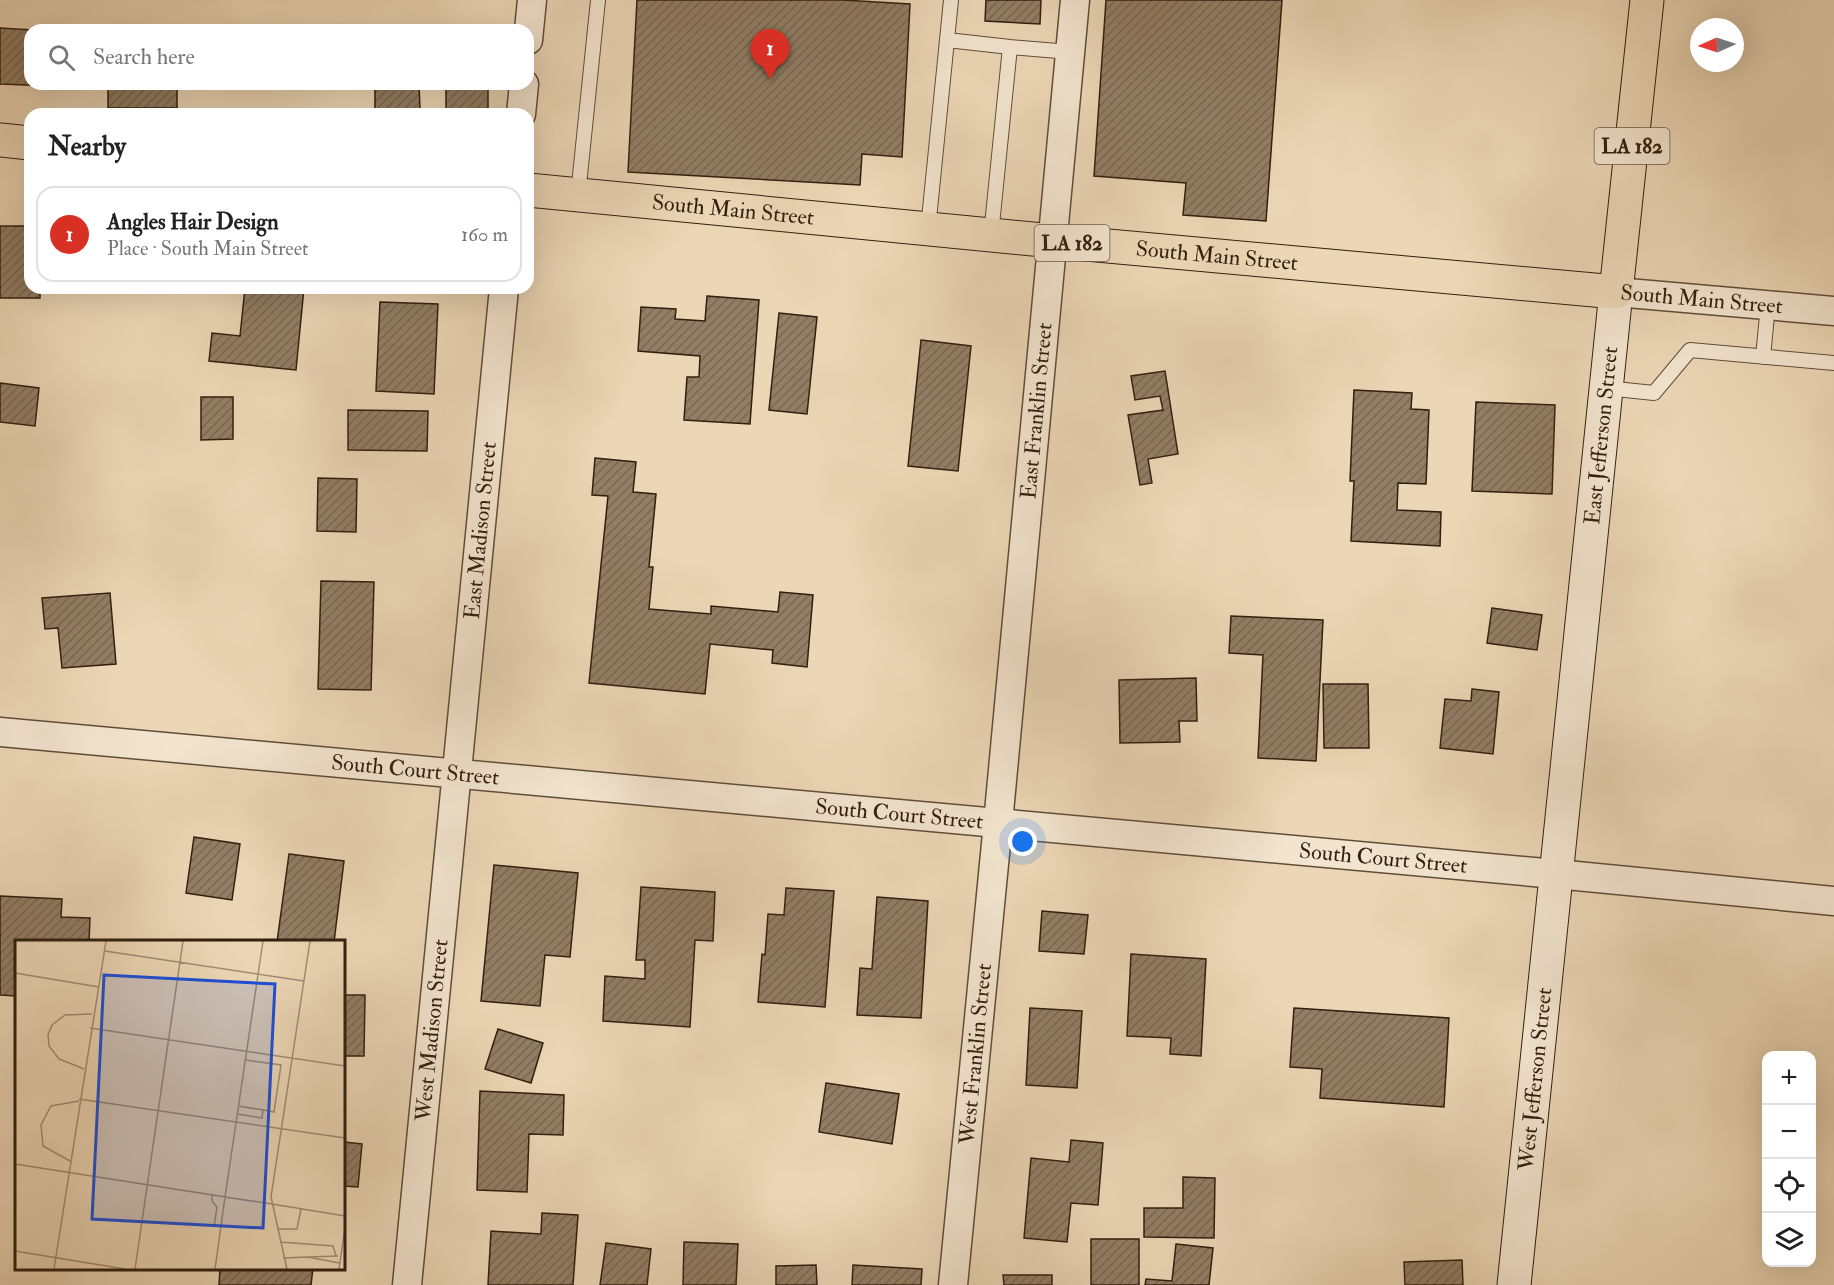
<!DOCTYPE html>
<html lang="en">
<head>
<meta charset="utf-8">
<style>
	body { margin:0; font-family:"IM FELL Double Pica",serif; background:#f2f2f2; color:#222 }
	.controls { position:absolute; right:18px; bottom:18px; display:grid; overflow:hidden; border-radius:12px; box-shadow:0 6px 24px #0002 }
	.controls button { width:54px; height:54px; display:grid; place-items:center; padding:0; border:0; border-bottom:2px solid #e0e0e0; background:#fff; color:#222; font:30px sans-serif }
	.compass { position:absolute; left:1690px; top:18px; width:54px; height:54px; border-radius:50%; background:#fff; box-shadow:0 6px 24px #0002; rotate:267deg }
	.you { position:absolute; left:1023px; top:842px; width:21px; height:21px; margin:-15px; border:4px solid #fff; border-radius:50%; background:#1a73e8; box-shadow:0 0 0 9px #1a73e833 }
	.badge { display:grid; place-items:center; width:39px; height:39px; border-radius:50%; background:#d93025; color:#fff; font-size:20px; font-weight:700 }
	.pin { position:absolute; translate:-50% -50px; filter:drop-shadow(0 2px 3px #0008) }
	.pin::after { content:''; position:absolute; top:32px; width:21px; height:18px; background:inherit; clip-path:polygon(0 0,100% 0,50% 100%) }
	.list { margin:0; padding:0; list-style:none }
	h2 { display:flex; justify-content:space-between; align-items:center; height:78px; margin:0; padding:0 24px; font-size:26px }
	h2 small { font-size:20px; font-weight:400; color:#767676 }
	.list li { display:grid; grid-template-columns:39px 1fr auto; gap:18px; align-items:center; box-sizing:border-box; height:96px; margin:0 12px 12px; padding:0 12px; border:2px solid #e0e0e0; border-radius:18px }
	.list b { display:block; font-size:22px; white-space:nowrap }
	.list p { margin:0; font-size:20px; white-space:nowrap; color:#767676 }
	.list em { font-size:20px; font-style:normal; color:#767676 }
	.icon { flex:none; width:33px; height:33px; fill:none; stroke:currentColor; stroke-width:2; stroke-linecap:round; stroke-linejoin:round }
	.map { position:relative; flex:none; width:1834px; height:1285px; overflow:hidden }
	.search { position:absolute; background:#fff; box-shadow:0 6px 24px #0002; left:24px; top:24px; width:510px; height:66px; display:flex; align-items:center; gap:15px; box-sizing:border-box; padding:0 21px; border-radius:18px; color:#767676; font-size:22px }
	.panel { position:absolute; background:#fff; box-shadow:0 6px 24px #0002; left:24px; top:108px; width:510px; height:186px; border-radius:18px }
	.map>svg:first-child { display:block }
</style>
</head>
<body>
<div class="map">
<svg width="1834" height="1285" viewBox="0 0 1834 1285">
	<defs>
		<pattern id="building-hatch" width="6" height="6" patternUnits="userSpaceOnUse" patternTransform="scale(1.5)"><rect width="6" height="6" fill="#927e65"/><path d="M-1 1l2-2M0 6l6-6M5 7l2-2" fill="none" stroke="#786752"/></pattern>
	</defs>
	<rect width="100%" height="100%" fill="#ebd6b5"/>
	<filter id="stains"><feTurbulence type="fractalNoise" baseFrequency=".00333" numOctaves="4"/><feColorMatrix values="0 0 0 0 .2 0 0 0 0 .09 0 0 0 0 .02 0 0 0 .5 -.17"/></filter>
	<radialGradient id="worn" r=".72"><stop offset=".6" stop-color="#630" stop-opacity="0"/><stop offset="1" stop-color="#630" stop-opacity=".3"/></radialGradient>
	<path fill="url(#building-hatch)" stroke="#311f0f" stroke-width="1.5" d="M637,0H843L910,4L902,157L862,154L860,185L628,172Z
		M986,0H1041L1040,24L985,21Z
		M1106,0H1282L1266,221L1183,215L1186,183L1094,176Z
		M0,28L33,30H30V84H52L51,86L0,84Z
		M108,84H177V108H108Z
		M375,84H419L420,110L375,112Z
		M446,84H488V114H446Z
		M0,226H30V288H40V298H0Z
		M245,288H304L296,370L209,361L212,333L240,336Z
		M707,296L759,300L750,424L684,420L687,377H699L700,356L638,351L641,307L676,309L675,319L705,321Z
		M380,302L438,304L434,394L376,391Z
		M779,313L817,317L807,414L769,410Z
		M921,340L971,346L958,471L908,466Z
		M1165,371L1178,454L1148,459L1152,483L1140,485L1128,415L1163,410L1160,396L1135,400L1131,376Z
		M0,383L39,388L35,426L0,422Z
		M1354,390L1412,393L1411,409L1429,410L1426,484L1398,483L1397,510L1441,512L1440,546L1351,541L1354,481H1350Z
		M201,397H233V439L201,440Z
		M1476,402L1555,405L1552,494L1472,491Z
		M348,410L428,411L427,451L348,450Z
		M595,458L636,462L633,492L656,494L649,567H653L649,609L711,614V606L778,612L780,592L813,595L807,667L772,663L773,650L710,644L705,694L589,683L608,496L592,495Z
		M318,478L357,479L356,532L317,531Z
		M321,581L374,582L371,690L318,689Z
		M110,593L116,664L62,668L58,628L45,629L42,598Z
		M1492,608L1542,615L1537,650L1487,643Z
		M1231,616L1323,620L1316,761L1258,758L1263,655L1229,653Z
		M1196,678L1197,721H1179L1180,742L1120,743L1119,680Z
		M1323,684H1368L1369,748H1324Z
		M1472,689L1499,692L1493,754L1440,748L1445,699L1471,701Z
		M194,837L240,844L232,900L186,893Z
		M289,854L344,861L334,942L309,940L308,942H277Z
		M494,865L578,873L570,957L545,955L540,1006L481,1001Z
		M641,887L715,892L713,941L695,940L690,1027L603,1021L605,976L645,979V960H636Z
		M786,888L834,891L825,1007L758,1002L762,954L765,955L768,914L784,915Z
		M0,896L62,899L61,917L90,918L89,942H16V996L0,995Z
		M877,897L928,901L921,1018L857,1015L860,968L872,969Z
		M1042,911L1088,915L1084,954L1039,951Z
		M1131,954L1206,959L1201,1056L1170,1054L1171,1038L1127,1036Z
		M344,995H365L364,1056H344Z
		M1030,1008L1082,1011L1077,1088L1026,1085Z
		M1294,1008L1449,1018L1444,1107L1320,1098L1322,1069L1290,1067Z
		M498,1029L543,1043L531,1083L485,1069Z
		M826,1083L899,1094L892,1144L819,1132Z
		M480,1091L564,1095L563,1135L529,1134L527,1192L477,1190Z
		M1071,1140L1103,1143L1098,1205L1071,1203L1067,1242L1024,1238L1031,1158L1069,1162Z
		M344,1142L362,1144L358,1187L344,1186Z
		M1183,1177L1215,1178L1214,1238L1144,1237V1208H1183Z
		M542,1213L578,1215L573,1285H488L491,1231L541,1234Z
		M1091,1239H1139V1285H1091Z
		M684,1242L738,1244L736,1285H683Z
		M606,1243L651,1249L647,1285H600Z
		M1176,1244L1213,1248L1209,1285H1145L1146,1279L1172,1281Z
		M1462,1260L1463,1285H1405L1404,1262Z
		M816,1265L817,1285H776V1266Z
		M853,1265L922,1269L921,1285H852Z
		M220,1268H313L311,1285H219Z
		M1003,1275H1052V1285H1004Z"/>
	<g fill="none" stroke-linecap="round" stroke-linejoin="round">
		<g stroke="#604d38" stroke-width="16">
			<path id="lane" d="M947,40L951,0
				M1010,47L1070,52
				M578,195L598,0
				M928,229L947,40L1010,47L991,235
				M1763,357L1768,305
				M1606,388L1654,393L1690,350L1834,363"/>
		</g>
		<g stroke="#604d38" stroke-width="31">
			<g id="street">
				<path d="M528,40L532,0"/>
				<path d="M521,114L524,84"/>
				<path id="s1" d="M1616,292L1834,311"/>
				<path id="s2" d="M0,732L1556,874L1834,901"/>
				<path id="s3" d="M407,1285L504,288"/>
				<path id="s4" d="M953,1285L998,823L1075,0"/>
			</g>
		</g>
		<g stroke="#311f0f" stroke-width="35">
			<g id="secondary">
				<path id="s5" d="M1514,1285L1616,292"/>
			</g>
		</g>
		<g stroke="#311f0f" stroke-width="35">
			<g id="primary">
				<path d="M0,140L30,143"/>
				<path id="s6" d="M528,190L1053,241L1616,292L1647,0"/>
			</g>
		</g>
		<use href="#lane" stroke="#f2e4cf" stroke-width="14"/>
		<use href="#street" stroke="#f2e4cf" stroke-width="28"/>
		<use href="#secondary" stroke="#f2e4cf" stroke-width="33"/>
		<use href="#primary" stroke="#ebd6b5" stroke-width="33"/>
	</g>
	<g text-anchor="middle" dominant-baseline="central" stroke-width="4.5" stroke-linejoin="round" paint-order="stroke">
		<g fill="#f2e4cf" stroke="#6b5a49" stroke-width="1.5">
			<rect x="1594.5" y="128" width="75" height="36" rx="4.5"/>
			<rect x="1034.5" y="225" width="75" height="36" rx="4.5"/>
		</g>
		<g font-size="21" font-weight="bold" fill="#311f0f">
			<text x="1632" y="146">LA 182</text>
			<text x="1072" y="243">LA 182</text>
		</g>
		<g font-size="22" fill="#311f0f" stroke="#f2e4cf">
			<text stroke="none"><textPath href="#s6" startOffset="206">South Main Street</textPath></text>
			<text stroke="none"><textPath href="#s6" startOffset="692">South Main Street</textPath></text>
			<text stroke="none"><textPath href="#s1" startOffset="86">South Main Street</textPath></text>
			<text stroke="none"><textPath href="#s4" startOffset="878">East Franklin Street</textPath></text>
			<text stroke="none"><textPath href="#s5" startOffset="854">East Jefferson Street</textPath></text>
			<text stroke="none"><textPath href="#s3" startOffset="758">East Madison Street</textPath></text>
			<text stroke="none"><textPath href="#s2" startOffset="417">South Court Street</textPath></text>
			<text stroke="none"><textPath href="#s2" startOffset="903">South Court Street</textPath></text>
			<text stroke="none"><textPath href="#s2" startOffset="1389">South Court Street</textPath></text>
			<text stroke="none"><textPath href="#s3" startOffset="256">West Madison Street</textPath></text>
			<text stroke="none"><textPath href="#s4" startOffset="232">West Franklin Street</textPath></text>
			<text stroke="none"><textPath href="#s5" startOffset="207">West Jefferson Street</textPath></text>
		</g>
	</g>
	<g transform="translate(15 940)">
		<rect width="330" height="330" fill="#ebd6b5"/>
		<path fill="none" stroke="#a18d73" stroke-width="1.5" d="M248,1L210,257L257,264M90,11L289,41M0,33L84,47M75,88L330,126M230,120L266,125L259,172L248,170M69,129L44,119L34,106L33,95L37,85L50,75L77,74M64,159L330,198M222,174L247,178L248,170L223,166M55,221L28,206L26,185L36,166L64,161M0,224L210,257L200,329M197,255V261L202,267L199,286M257,264L330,276M262,289H282L286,269M265,302L318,306L321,316M0,311L110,329M293,317L323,316M268,318L292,317L325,323M39,329L91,1M120,329L168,1M272,329L256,257L295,1M324,329L330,288"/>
		<path fill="#1d4ed8" fill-opacity="0.15" stroke="#1d4ed8" stroke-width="3" d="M89,35L260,44L248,288L77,279Z"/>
		<rect width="330" height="330" fill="none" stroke="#311f0f" stroke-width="3"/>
	</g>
	<rect width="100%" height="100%" filter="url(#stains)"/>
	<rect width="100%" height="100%" fill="url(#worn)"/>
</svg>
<div class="controls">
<button>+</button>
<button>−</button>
<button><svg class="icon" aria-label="locate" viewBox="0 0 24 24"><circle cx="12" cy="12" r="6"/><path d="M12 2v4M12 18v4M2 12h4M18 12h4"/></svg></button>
<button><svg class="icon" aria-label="layers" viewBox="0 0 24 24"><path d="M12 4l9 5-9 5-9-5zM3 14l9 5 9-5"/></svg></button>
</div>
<svg class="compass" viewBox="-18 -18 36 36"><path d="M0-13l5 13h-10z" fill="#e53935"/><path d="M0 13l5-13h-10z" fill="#767676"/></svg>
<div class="you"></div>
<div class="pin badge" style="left:770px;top:79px">1</div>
<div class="search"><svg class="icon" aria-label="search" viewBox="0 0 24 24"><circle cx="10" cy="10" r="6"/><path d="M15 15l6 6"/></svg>Search here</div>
<section class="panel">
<h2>Nearby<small></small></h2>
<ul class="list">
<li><span class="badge">1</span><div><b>Angles Hair Design</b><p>Place · South Main Street</p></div><em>160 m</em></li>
</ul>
</section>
</div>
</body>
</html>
